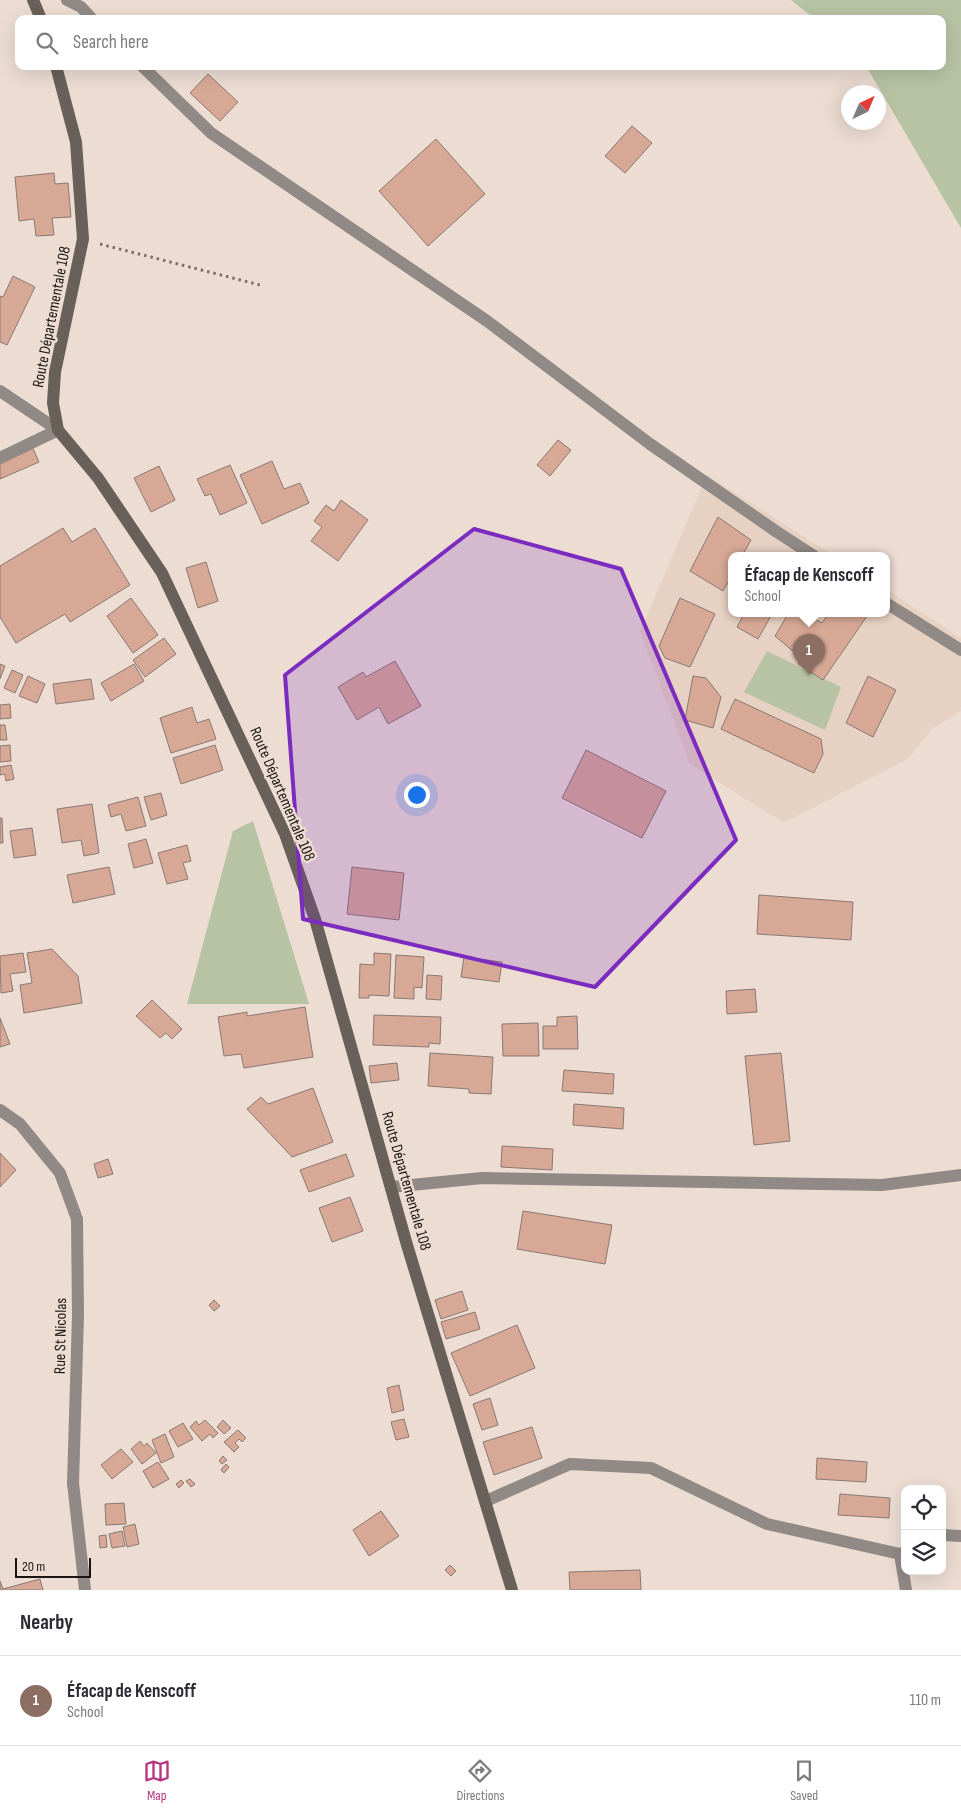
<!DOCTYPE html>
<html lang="en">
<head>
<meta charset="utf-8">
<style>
	body { margin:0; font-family:"Sofia Sans Condensed",sans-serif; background:#f2f2f3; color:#2b2b33 }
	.controls { position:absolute; right:15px; bottom:15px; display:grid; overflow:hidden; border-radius:10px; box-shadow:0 5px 20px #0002 }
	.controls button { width:45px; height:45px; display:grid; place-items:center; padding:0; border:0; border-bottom:1px solid #e1e1e2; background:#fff; color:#2b2b33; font:25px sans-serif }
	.compass { position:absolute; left:841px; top:85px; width:45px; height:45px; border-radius:50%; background:#fff; box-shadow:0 5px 20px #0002; rotate:44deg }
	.scale { position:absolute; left:15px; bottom:12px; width:76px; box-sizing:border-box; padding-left:5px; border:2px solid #1a1512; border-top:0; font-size:14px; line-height:18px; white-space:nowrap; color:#1a1512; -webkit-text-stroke:4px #ecdcd2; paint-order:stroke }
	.you { position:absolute; left:416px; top:794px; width:18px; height:18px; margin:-12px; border:4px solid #fff; border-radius:50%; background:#1a73e8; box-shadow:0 0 0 8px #1a73e833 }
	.badge { display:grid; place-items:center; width:32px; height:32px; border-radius:50%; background:#b7357f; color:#fff; font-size:16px; font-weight:700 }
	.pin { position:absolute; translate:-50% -41px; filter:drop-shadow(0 1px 2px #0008) }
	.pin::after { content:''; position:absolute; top:26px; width:18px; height:15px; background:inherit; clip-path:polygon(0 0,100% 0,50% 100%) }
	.popup { position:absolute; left:728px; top:552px; width:162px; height:65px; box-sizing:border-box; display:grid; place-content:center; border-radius:10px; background:#fff; filter:drop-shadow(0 1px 4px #0005); font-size:16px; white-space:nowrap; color:#7c7c81 }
	.popup b { font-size:19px; color:#2b2b33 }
	.popup::after { content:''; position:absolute; left:50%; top:100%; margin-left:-10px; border:10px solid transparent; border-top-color:#fff }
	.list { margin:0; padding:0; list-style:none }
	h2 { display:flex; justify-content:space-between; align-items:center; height:65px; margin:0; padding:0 20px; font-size:21px }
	h2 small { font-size:16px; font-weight:400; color:#7c7c81 }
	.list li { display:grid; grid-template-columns:32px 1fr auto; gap:15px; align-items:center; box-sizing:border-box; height:90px; padding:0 20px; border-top:1px solid #e1e1e2 }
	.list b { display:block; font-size:19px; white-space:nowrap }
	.list p { margin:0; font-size:16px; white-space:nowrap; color:#7c7c81 }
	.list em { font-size:16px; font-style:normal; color:#7c7c81 }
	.icon { flex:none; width:28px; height:28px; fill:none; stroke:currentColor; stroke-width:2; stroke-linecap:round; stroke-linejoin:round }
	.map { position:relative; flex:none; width:961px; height:1590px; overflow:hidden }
	.search { position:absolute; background:#fff; box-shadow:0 5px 20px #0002; left:15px; right:15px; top:15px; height:55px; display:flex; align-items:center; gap:12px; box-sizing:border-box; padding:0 18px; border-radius:10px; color:#7c7c81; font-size:19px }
	.sheet { height:155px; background:#fff }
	nav { display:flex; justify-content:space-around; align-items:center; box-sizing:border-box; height:70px; border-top:1px solid #e1e1e2; background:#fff; font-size:14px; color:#7c7c81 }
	nav a { display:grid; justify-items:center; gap:2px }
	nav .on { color:#b7357f }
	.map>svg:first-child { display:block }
</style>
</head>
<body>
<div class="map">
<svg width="961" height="1590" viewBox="0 0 961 1590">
	<rect width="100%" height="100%" fill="#ecdcd2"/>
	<path fill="#e7d1c2" d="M707,475L834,556H732V614H886L887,590L961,638V711L932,729L909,758L784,823L690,764L640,632Z"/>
	<path fill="#b7c3a3" d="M791,0H961V228L866,66H942V19H815Z
		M767,651L841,687L825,730L744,692Z
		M253,821L309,1004H187L233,831Z"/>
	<path fill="#d7a896" stroke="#897973" d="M208,74L238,102L220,121L190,93Z
		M632,126L652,143L625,173L605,156Z
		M436,139L485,194L428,246L379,191Z
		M54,173L55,184L68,183L71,217L52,218L54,235L36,236L34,219L19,221L15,177Z
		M13,276L35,287L7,345L0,342V296L3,297Z
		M558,440L571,450L550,476L537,465Z
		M31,444L39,462L0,479V457Z
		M272,461L284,489L300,483L309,503L262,524L240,475Z
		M230,465L247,503L220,515L211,494L205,496L197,479Z
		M159,466L175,500L151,512L134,478Z
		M341,500L368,520L338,561L311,541L322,527L314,521L326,505L334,511Z
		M718,517L751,540L742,556H732V575L723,591L690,571Z
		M63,528L72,542L95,528L130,585L70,622L65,614L16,643L0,617V566Z
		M206,562L218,601L198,608L186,568Z
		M131,598L158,635L133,653L107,616Z
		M680,598L715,614L690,667L665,658L659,646Z
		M744,614H772L758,639L737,627Z
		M788,614H807L822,623L826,617L821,614H864L867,616L823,680L798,664L801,658L775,636Z
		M164,638L176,654L145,677L133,660Z
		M395,661L421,706L388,724L379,707L357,720L338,687L363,672L366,677Z
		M0,664L5,666L0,679Z
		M134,664L144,681L111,701L101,683Z
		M12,670L23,675L15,693L4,688Z
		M28,676L45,684L37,703L19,696Z
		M693,676L706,678L721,697L713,728L685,720Z
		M868,676L896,690L873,737L846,723Z
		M91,679L94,699L56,704L53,684Z
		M735,699L821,739L823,754L814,773L721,729Z
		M10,704L11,718L0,719V705Z
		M192,707L197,723L209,719L216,739L171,753L160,718Z
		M0,725H5L7,740H0Z
		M10,745L11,761L0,762V746Z
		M215,745L223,770L181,784L173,758Z
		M586,750L666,791L642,838L562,798Z
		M11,765L14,779L6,781L5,774L0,775V767Z
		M161,793L167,815L151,820L144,797Z
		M138,797L146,826L126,831L121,814L111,817L108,805Z
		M92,804L99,853L84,856L81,840L62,843L57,809Z
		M0,818H2L3,843H0Z
		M32,828L36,855L14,858L10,831Z
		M146,839L153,863L134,868L128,844Z
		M187,845L191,861L183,863L188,879L167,884L158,853Z
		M109,867L115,894L73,903L67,875Z
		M352,867L404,873L399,920L347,914Z
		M759,895L853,902L851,940L757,934Z
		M52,949L78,976L82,1003L24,1013L20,985L32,983L27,953Z
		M23,953L26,972L10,974L13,991L1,993L0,956Z
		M374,953L391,954L389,996L369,995V998H359L360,964L374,965Z
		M396,955L424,957L422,988L414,987V999L394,998Z
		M464,957L502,962L499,982L461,977Z
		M427,975L442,976L441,1000L426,999Z
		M755,989L757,1012L727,1014L726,991Z
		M152,1000L182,1029L172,1039L166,1033L160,1038L136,1016Z
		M305,1007L313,1057L244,1068L241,1054L224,1056L218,1017L247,1012V1016Z
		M374,1015L441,1017L440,1044L429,1043V1047L373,1045Z
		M577,1016L578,1049H543V1026H557V1017Z
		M0,1018L10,1044L0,1047Z
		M538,1023L539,1056H503L502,1024Z
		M430,1053L493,1057L491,1094L469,1093V1089L428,1086Z
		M781,1053L790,1141L754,1145L745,1056Z
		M397,1063L399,1080L371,1083L369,1066Z
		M564,1070L614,1074L613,1094L562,1091Z
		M313,1088L333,1142L292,1157L247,1109L261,1097L268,1104Z
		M574,1104L624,1108L623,1129L573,1125Z
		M502,1146L553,1149L552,1170L501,1167Z
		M0,1153L16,1170L0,1187Z
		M346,1154L354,1176L309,1192L300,1170Z
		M108,1159L113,1174L98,1178L94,1164Z
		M350,1197L363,1231L332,1242L319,1208Z
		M523,1211L612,1225L605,1264L517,1249Z
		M462,1291L468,1310L441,1319L435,1300Z
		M214,1300L220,1306L214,1311L209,1305Z
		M475,1312L480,1329L446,1339L441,1322Z
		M517,1325L535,1368L470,1396L451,1353Z
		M399,1385L404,1410L392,1413L387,1388Z
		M490,1398L498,1425L482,1430L473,1404Z
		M404,1419L409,1437L396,1440L391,1422Z
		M205,1420L218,1433L213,1438L210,1434L202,1441L190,1427L196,1421L199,1425Z
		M223,1420L231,1428L224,1434L217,1427Z
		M183,1423L193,1439L178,1447L169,1431Z
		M532,1427L542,1458L494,1475L483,1442Z
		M238,1430L246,1438L242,1442L239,1439L235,1443L239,1447L234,1452L224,1442Z
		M165,1434L174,1457L161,1463L152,1440Z
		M140,1441L144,1446L147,1443L156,1453L142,1464L131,1449Z
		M121,1449L133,1462L112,1479L101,1465Z
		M223,1456L227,1460L222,1464L219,1461Z
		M817,1458L867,1462L866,1482L816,1479Z
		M158,1462L169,1479L153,1488L143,1471Z
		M226,1464L229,1467L224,1473L221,1470Z
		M190,1479L195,1484L191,1487L186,1481Z
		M181,1480L184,1483L179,1488L176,1484Z
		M840,1494L890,1498L889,1518L838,1515Z
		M124,1503L126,1524L106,1525L105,1504Z
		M381,1511L399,1536L369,1556L353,1530Z
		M135,1524L139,1544L127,1547L123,1527Z
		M122,1531L125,1546L112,1548L109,1534Z
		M106,1535L107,1547L100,1548L99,1536Z
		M450,1565L456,1571L451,1576L445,1570Z
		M640,1570L641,1590H570L569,1572Z
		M40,1579L43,1590H0V1581L3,1589Z"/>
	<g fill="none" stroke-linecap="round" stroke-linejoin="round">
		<path stroke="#7a706a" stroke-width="3" stroke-dasharray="2.5 4" stroke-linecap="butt" d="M100,244L260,285"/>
		<path stroke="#908985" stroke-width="12" d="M67,0L81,7L92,19
			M142,66L211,133L487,321L650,444L777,532L814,556
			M0,391L58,430
			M0,458L58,430
			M886,603L961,650
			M0,1110L20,1124L60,1173L77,1219L78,1316L73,1483L85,1590
			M391,1187L482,1178L882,1185L961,1175
			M486,1501L570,1464L651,1468L767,1524L900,1554L905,1552
			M942,1535L961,1536
			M900,1554L906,1590"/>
		<path stroke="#6a605a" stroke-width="12" d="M33,0L41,19
			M56,66L76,142L83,239L55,372L53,403L58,430L98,478L162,573L285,834L315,919L407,1245L512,1590"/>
	</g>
	<path fill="#7b2cbf" fill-opacity="0.2" stroke="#7b2cbf" stroke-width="4" stroke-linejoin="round" d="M474,529L621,569L736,840L595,987L303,919L285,675Z"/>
	<g text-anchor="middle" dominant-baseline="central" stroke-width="5" stroke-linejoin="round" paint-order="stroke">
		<g font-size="16" fill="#1a1512" stroke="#ecdcd2">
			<text transform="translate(52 317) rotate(-79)">Route Départementale 108</text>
			<text transform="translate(282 794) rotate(67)">Route Départementale 108</text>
			<text transform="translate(406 1181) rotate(74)">Route Départementale 108</text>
			<text transform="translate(61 1336) rotate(-89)">Rue St Nicolas</text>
		</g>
	</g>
</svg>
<div class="controls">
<button><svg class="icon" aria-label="locate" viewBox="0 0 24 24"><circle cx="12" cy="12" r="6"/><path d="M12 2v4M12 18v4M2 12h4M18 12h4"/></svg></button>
<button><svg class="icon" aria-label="layers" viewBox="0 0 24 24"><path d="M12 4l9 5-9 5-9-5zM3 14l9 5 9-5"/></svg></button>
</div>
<svg class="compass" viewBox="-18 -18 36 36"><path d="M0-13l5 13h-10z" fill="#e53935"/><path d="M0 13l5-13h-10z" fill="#7c7c81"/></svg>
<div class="scale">20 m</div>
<div class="you"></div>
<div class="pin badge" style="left:809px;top:675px;background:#8d6e63">1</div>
<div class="popup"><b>Éfacap de Kenscoff</b>School</div>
<div class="search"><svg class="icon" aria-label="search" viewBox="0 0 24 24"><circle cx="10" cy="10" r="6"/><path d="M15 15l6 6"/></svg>Search here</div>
</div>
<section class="sheet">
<h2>Nearby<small></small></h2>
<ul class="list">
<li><span class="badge" style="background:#8d6e63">1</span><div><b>Éfacap de Kenscoff</b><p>School</p></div><em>110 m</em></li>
</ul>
</section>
<nav>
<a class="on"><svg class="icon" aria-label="map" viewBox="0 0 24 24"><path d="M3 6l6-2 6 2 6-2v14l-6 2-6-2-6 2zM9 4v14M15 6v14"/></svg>Map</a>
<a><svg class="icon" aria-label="directions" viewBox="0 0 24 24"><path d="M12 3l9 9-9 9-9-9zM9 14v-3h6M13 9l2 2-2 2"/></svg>Directions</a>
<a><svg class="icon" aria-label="saved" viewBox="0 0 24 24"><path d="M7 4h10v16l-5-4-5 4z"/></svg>Saved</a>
</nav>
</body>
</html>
